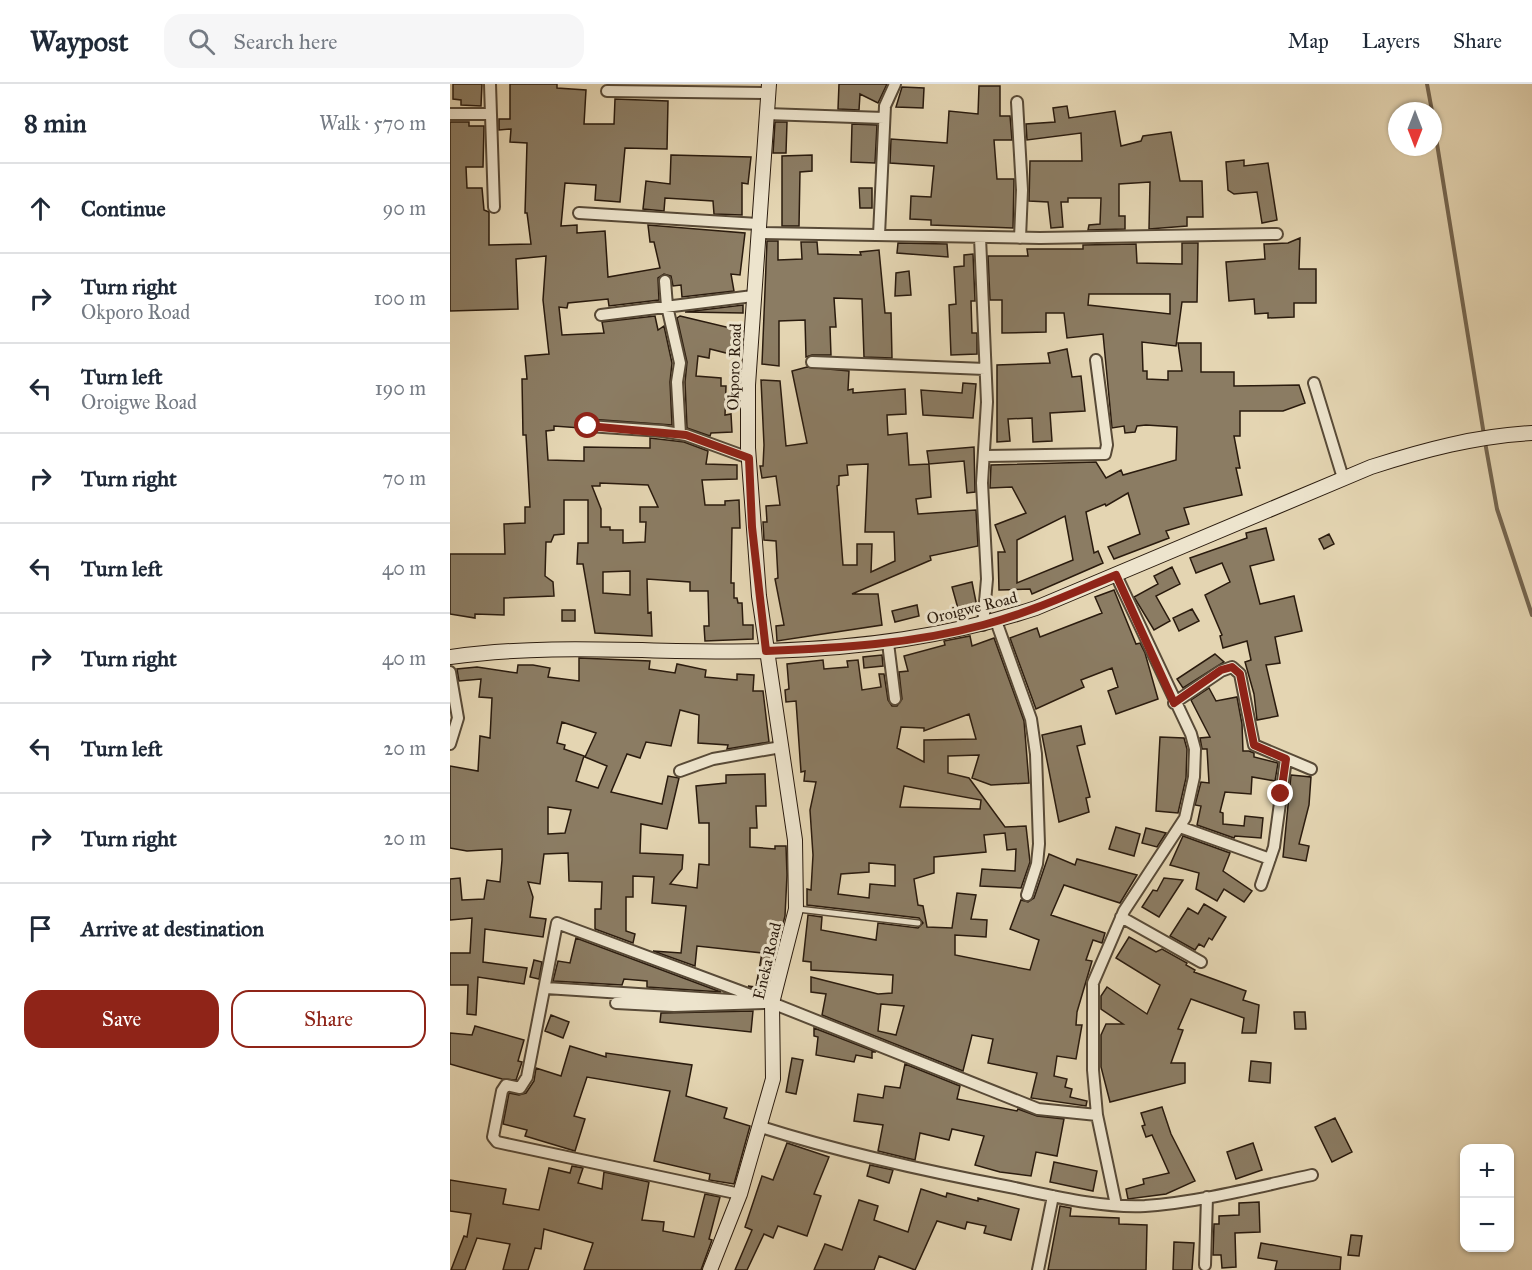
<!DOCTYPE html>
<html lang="en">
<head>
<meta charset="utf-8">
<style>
	body { margin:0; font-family:"IM FELL Great Primer",serif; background:#f6f6f7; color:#1f2937 }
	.controls { position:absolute; right:18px; bottom:18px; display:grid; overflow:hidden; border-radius:12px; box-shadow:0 2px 4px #0004 }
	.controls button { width:54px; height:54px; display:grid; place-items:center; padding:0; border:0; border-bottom:2px solid #e0e1e3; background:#fff; color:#1f2937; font:30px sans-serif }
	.compass { position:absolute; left:938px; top:18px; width:54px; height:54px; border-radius:50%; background:#fff; box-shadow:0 2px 4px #0004; rotate:180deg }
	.stop { position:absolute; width:18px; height:18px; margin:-14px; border:4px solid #8f2418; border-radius:50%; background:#fff }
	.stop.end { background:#8f2418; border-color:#fff; box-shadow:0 2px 6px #0008 }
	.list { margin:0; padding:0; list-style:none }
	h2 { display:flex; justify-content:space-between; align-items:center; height:78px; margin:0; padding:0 24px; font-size:26px }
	h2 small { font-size:20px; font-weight:400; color:#747a83 }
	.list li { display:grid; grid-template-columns:39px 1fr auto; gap:18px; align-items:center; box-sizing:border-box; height:90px; padding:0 24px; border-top:2px solid #e0e1e3 }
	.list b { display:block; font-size:22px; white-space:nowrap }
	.list p { margin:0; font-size:20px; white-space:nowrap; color:#747a83 }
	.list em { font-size:20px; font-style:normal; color:#747a83 }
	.actions { display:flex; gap:12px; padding:18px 24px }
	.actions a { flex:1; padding:14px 0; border:2px solid #8f2418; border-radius:18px; text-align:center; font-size:21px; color:#8f2418 }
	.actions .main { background:#8f2418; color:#fff }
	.icon { flex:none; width:33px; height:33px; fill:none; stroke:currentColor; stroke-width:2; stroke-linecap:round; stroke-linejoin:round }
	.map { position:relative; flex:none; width:1082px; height:1186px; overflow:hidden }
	header { display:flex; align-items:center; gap:36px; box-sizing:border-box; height:84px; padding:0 30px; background:#fff; border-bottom:2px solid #e0e1e3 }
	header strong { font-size:28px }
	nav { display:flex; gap:33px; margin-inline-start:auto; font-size:21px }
	.search { width:420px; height:54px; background:#f6f6f7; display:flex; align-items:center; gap:15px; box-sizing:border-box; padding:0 21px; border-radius:18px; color:#747a83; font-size:22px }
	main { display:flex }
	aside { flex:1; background:#fff }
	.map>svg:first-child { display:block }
</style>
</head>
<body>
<header>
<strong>Waypost</strong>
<div class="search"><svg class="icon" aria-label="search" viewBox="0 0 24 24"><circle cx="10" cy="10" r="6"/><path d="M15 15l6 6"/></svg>Search here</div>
<nav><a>Map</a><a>Layers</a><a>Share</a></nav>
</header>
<main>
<aside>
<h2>8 min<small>Walk · 570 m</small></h2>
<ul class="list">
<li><svg class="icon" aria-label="ahead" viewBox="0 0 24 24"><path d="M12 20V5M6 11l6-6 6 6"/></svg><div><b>Continue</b></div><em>90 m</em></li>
<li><svg class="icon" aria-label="right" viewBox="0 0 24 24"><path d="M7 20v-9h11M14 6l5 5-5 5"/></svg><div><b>Turn right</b><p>Okporo Road</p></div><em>100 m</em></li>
<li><svg class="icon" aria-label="left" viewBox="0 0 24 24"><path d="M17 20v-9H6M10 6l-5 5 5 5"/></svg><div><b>Turn left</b><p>Oroigwe Road</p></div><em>190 m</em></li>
<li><svg class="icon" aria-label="right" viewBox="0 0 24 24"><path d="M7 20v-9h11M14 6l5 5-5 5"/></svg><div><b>Turn right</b></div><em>70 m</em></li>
<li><svg class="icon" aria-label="left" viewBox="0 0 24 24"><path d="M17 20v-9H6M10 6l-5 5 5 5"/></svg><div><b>Turn left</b></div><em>40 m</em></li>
<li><svg class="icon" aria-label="right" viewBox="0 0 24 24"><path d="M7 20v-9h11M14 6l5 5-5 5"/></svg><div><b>Turn right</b></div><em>40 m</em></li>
<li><svg class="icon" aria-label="left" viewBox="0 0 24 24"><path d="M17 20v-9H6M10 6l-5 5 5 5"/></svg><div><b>Turn left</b></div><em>20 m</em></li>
<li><svg class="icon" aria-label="right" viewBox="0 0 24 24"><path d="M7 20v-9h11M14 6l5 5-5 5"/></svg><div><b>Turn right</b></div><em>20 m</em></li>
<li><svg class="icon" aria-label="arrive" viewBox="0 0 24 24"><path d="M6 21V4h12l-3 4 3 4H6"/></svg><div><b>Arrive at destination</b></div></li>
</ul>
<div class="actions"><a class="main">Save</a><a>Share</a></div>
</aside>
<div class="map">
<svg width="1082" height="1186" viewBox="0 0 1082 1186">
	<rect width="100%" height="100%" fill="#e4d5b2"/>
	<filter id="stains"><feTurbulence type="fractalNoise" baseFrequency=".00333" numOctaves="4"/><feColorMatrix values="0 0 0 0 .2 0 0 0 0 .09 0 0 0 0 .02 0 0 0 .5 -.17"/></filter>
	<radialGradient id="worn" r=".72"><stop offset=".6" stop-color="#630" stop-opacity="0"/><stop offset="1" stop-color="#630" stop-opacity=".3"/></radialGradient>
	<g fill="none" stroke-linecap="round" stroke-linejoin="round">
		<path stroke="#74654f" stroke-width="4" d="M977,0L982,27
			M983,35L1034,351
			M1035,358L1047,425L1082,531"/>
	</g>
	<path fill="#8b7c63" stroke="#2a1b0e" stroke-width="1.5" fill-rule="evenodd" d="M3,0H32L31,22L11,21V16L3,15Z
		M60,0H107V4L136,6L134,40H164L165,15L218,17L217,65L175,64L170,118L145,116L146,101L115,99L111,142L127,141V149L155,147L158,193L210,184L204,158H200L198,141L295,149L290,191L281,190L284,207L232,213L231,201L223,202L221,192L214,190L208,194L209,216L159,222L158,215L118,219L117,224L109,223L112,251L154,249L152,238L205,232L208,246L214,242L222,279L220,298L222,341L139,335L132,337L131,344L104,342V346L96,347L98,376L134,377V363L200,364V354L234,358L258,367L256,380L287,381V395L252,396L255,421H275V417L289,416L290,444H282L281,499H284V514H287L288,519H292L293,541H303V555L255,557L254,542H259L258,507H240V498L197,495L198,529L201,528L202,552L145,549L133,480H127L128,459H138V416H114V450L104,451L101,458H96L95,492L103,498L104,512L54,514V531L25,530V534L0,530V470H55L54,440L75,439V423H80L76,351H73L72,295H77L75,272L99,270L93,216L96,172L66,175L68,225L0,227V38H19V42H34L33,83H16L17,104H32L34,126L39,128V161L81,160L77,129H75L77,59L60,58L61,45L49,46V35H60ZM150,399L198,401L208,423H190V438H196L195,458L173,459V446H160V443H151V425L142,402H150ZM180,487V511L153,509V488Z
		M389,0H437L428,19L410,10L409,26L388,25Z
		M529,2H550V32H560L562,56H544L547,95H564L563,144L481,141V136L460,135L461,112L481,113L484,82L440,79L441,55L497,59L499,27L528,30Z
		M452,3L474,4L473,24L446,23Z
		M617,22L619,34L665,27L671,62L691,57L693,52L721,48L730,97H752L753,133H737V142L699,145L700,98L669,100V132H675V145L638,146L639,141L650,140L651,114H618V118H611L613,143L601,144L598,118L579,117L580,77H632L631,49L577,56L576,40L605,38L603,24Z
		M325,38H337L336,69H323Z
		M402,40L427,41L425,79L401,78Z
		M221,71L301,73L298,100L292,99V131L264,130L263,117L215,114L214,127L193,125L196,97L220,100Z
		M362,71V87L350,88L349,142H332V72Z
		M794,76V82L818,79L827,136L812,139L807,108L784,110L778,106L776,78Z
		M409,104H422V124H410Z
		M850,154L849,185H866V219H844V233L818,234V229L805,230L804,215L779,217L776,178L815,175L814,160L838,159Z
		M317,157H328V176L352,175L351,158H367L368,170L411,171L410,168L429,166L435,229H441L442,274L414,273L412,215L384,214L386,243H380L381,271H362L356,273L355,236L329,237V282L312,280Z
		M448,159L497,160L498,173L447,169Z
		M732,159H748L747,218H732L726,262L692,258L693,287H697V295L718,296V287H732L728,259H751V288H784V302L849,301L855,319L833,327H790V352H784L790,384H786L792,411L734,424L739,440L716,447L719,454L664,475L658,463L690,450L678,409L656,422L655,420L636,428L644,469L648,467L653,479L582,510L580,505L549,506L548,468H555L545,441L576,429L562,403L540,404L541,381L646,378L656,394L671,386L673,391L726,376L727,343L696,341L687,342L685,348L675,349L674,342L662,344L653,250L617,254L614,229H596V248L552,249V216H540L538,172H578L577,165H633V161L686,160L687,179L732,180ZM639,210H720V230L638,221ZM615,432L623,476L567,499V456Z
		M523,170L525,217H521L522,249H527V270L501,271L499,221L506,220L504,183L514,182V171Z
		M459,187L461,211L445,212L446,189Z
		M293,221V229L235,228Z
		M230,232L293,247L288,272L260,265L259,274L248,272L246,292L271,294V302H276L275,331L281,330L282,348L261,349L260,352L237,344L235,298L237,278L227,234Z
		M617,265L622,293L631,292L635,327L600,329L602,357L583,358L582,334L558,335L560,357L547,358V281L600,279L598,269Z
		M357,283L399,287L398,306L403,305V309L455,305L456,330L437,331L438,351L457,349L459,381L479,380L481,413L466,415L468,430L526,426L528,462L480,472L481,476L402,510H428L432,541L327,557L326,542L334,541L325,495L328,494L326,457L314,456L313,438H317L316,422L330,421L326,392L312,394L310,382H313L314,361L311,296L330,297L336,362L357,359L342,287ZM418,380L415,448H444L445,477L421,488L422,460H407V481H393L387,402L389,401V392L398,391L397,381Z
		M513,299L526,300L523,334L473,331L471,306L512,309Z
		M524,363L525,408L517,409L514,377L479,380L477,367Z
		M816,444L824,476L800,482L810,520L844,512L852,547L825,553L830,579L816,581L828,632L807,636L804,610L795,578L801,576L797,557L773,564L770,552L772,551L755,511L780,498L772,479L746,489L740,474L797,454L796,449Z
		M879,450L884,460L874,465L869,455Z
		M722,483L730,500L706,512L720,537L704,546L684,513L708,500L704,492Z
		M522,498L527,523L509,528L502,503Z
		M664,506L686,560L690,559L695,569L708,615L666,630L658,607L668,603L662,584L631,596L634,603L586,625L560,554L587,544L590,553L652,529L645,513Z
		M467,521L469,532L445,538L442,527Z
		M742,525L749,537L729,547L723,534Z
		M112,526H125V537H112Z
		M520,552L522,562L544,554L574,637L579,699L541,701L522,694L529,671L498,672V689L519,694L555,743L576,742L580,778L571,804L530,802L532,785L565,787L566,765L557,766L555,749L534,751L536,768L484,773V789L464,795L468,821L473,822L477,843L502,844L507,809L526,811L521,835L537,836L536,853L505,851V871L580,886L589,856L560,845L571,816L578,818L584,814L599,770L625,781L627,775L687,791L670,819L614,801L601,831L655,849L652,859L643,856L636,876L642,877L627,928L626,941H632L626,975L607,972L604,992L617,995L615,1003L622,1005L620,1013L637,1017L636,1022L581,1014L587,989L538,979L543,955L522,951L513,987L372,931L376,910L361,908V893L428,910L442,909L443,891L361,886V878L353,877L358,831L372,833L371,846L426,856L428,839L468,844L473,839L469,834L357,821V805L361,806L363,771L360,726L366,698L354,697L355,687L351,688L346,617L336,618L335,606L339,605L337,580L373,576L374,585L398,583L397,577L408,576L412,606L431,603L429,590H434L438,616L442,622H447L452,615L449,588L458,587L454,572L495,561L494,557ZM519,630L526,655L474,656V678L447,664L451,643L474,644V647ZM454,702L531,716L530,725L450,723ZM419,779L445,781V802L420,800L419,814L388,810L391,790L419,788ZM431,920L454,922L446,951L428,947Z
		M765,570L774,578L733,604L727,595Z
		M432,571L433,582L414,584L413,573Z
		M129,574L200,577L199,585L225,589L227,580L256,586L255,593L287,596V590L304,591L303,607H313L319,658L277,665L278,661L248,659L249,631L230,626L221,662L196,658L190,674L177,670L161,708L212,720L218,692L229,694L217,745L191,740L190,769L233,771L232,785L220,800L247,804L249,780L259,781V739H249L246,702L276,699V691L315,690L316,722H306L307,744H300V763L325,765V762H336L337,791L335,832L315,909L298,902L306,903L312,869L247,862L245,882L203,867L231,869L236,822L202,819L204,793L183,792V813H176V847L185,850L183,859L145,845V825H151L152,798L119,797L118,769L94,770L90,800L78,798L83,813L80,833L96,835L93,853L35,845L33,878L77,884L74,900L28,893L26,931L17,930L18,901H0V869H20L22,834L0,836V795L10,794L12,816L34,815L37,796L50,798L52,776V765L17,767L0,764V682L28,687L30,652L40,654L42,614L29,613L31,595L9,597L7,585L27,583L67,589L68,581H83L100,584L98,593L129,597ZM112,638L146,649L135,673L157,682L148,704L126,697L134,672L114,665L115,661L107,659ZM98,723L121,726L115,749L98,750Z
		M759,604L766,617L787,613L792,640L793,667H799L804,669V673L828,679L825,697L802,693L801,710L775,708L770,728L773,729V740L794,742L795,732L813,734L811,754L785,752L784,754L747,741L751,722L745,721L751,698L759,699L757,665H752L750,654L760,653L741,616Z
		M631,642L635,660L627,662L640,713L636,714L639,728L609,738L592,651Z
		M710,653L734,654L737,665L736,694L728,729L706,727Z
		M841,691L861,693L859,721L849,760L859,762L856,777L833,773Z
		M666,743L690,750L684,772L659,765Z
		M696,744L716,749L707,763L692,759Z
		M733,752L780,769L773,787L802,807L794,818L774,805L767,817L746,805L749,789L720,781Z
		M714,794L733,796L709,833L692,823L703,806L707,807Z
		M754,820L776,833L762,856L759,854L754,863L749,860L745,866L720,852L738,824L748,830Z
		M679,853L706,868L712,865L737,879L736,881L745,886L744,888L796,907L793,916L809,921L808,931L806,949H792L794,934L741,915L728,945L733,946L721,979H735V999L660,1018L651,983V951L656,940H673L651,925V912L657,903L697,930L710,901L666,874Z
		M126,854L271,908L197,903V897L174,895L172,901L103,897L108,877L120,879Z
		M84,876L92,878L89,895L80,893Z
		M303,927L301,948L210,938L211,929Z
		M844,928H855L856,945H845Z
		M101,931L119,938L113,954L95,947Z
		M25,942L74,956L68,977L72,978L66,996L52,995L0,980V949L22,951Z
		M364,944L426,968H422V974L406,971L404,978L366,971L368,953L364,952Z
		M120,962L156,973V969L242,981L236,1012L277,1024L274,1034L300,1042L284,1100L259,1096L260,1090L204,1077L220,1007L137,993L124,1032L135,1035L125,1067L75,1052L77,1046L53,1040L59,1009L69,1011L76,1009L84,997L86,984L111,992Z
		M342,974L353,976L346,1010L336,1008Z
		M801,977L821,979L820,999L799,997Z
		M455,980L510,1002L507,1015L567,1027L568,1025L587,1032L614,1035L607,1072L586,1068L581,1092L550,1088L525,1081L534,1052L502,1045L499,1056L470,1049L465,1076L428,1067L433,1041L404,1037L408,1010L433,1014L435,1002L450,1004Z
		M712,1023L721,1050L745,1097L716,1110L678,1115L676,1105L694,1100L693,1095L719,1089L702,1051L696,1053L692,1042L695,1041L691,1029Z
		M885,1034L902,1068L882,1078L865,1043Z
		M337,1059L379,1073L364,1110L371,1112L357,1152L328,1142L323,1154L314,1150L297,1186H285L302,1146L295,1143L312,1092L323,1096Z
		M803,1059L812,1086L786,1095L777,1068Z
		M604,1078L647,1087L643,1107L600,1098Z
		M420,1081L443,1086L439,1099L417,1092Z
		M122,1082L133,1084L128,1099L152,1105L154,1088L199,1098L192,1136L214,1138L213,1147L244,1153L255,1110L270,1113L259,1155L262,1156L251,1186H134L143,1159L94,1145L91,1165L85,1164L78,1186H53L60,1160L27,1154L15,1186H1L14,1152L17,1153L21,1130L0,1127V1096L56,1105L53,1120L89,1126L99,1084L120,1089Z
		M471,1105L496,1113L497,1109L528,1117V1114L569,1125L561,1156L534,1149L536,1142L517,1138L515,1145L487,1137L465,1186L429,1172L424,1186H364L375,1160L392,1166L409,1116L428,1122L424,1136L458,1148Z
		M809,1118L810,1148L785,1149L786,1183L772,1184L771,1171H763L764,1140H769V1132L789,1131V1119Z
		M610,1122L621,1124L620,1132L669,1134V1140L697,1141L696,1186H598Z
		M901,1151L912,1152L909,1172L898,1171Z
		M724,1158L744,1159L742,1186H723Z
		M811,1159L891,1173L890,1186H825L827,1177L808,1174Z"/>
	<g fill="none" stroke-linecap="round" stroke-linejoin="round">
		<g stroke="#584a37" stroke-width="8">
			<path id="lane" d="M348,825L468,839"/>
		</g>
		<g stroke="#584a37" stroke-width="14">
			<path id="street" d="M40,0L44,123
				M157,7L318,9
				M567,18L572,106L570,154
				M0,30H41
				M316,30L434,34
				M129,129L308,140
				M308,149L590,154L827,150
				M429,151L435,22L445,0
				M530,153L537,318L532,399L537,495L533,541
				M215,197L217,222L230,279L227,298L230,350
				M151,231L303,212
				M362,278L535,285
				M864,299L893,394
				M138,342L212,347L236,351L299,374
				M535,372L655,370L657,361L646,276
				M666,491L741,650L745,665L744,693L735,734L674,827L643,899V986L647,1031L666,1121
				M546,537L581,635L586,670L589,760L587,780L577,811
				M438,559L445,615
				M0,588L8,634L0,660
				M724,619L771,587L782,583L790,590L804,661L861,685
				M230,687L263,675L331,663
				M730,743L820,775
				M811,801L824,763L836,675
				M671,833L751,878
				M96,904L311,918
				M315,919H166L224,922L315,919
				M311,1043C393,1069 475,1087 560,1103C603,1112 650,1124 695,1122C751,1118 807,1103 862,1091
				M290,1110L47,1058L43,1053L52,1007L56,1001L70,1004L77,993L107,839L322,919L588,1025L647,1031
				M755,1181L757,1113
				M588,1186L603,1112"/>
		</g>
		<g stroke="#2a1b0e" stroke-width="16">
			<path id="secondary" d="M0,573C106,558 211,570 318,567C410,564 498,553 586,524L921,383C974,366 1026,352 1082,349
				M260,1186L290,1110L323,995L322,919L346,825L345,756L309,512L298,364V301L319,0"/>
		</g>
		<use href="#lane" stroke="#ede4cd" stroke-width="5"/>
		<use href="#street" stroke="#ede4cd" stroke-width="10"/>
		<use href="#secondary" stroke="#ede4cd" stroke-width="14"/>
	</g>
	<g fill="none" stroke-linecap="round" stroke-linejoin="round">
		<path stroke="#8f2418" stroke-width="8" d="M138,342L236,351L299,374L302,443L316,567C389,564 462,560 533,541C579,529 622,509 666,491L724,619L771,586L782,583L790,590L804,661L836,675L831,710"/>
	</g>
	<g text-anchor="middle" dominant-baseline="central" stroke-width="6" stroke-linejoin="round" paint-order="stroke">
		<g font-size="16" fill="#2a1b0e" stroke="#ede4cd">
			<text transform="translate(284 283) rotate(-88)">Okporo Road</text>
			<text transform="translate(522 524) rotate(-14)">Oroigwe Road</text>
			<text transform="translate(317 877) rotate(-77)">Eneka Road</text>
		</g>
	</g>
	<rect width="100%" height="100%" filter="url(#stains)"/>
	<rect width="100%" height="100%" fill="url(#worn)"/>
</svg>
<div class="controls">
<button>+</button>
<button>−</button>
</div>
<svg class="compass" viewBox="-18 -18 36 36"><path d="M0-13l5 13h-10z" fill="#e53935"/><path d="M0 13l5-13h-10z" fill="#747a83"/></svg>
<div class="stop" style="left:138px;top:342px"></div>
<div class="stop end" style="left:831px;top:710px"></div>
</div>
</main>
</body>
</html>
